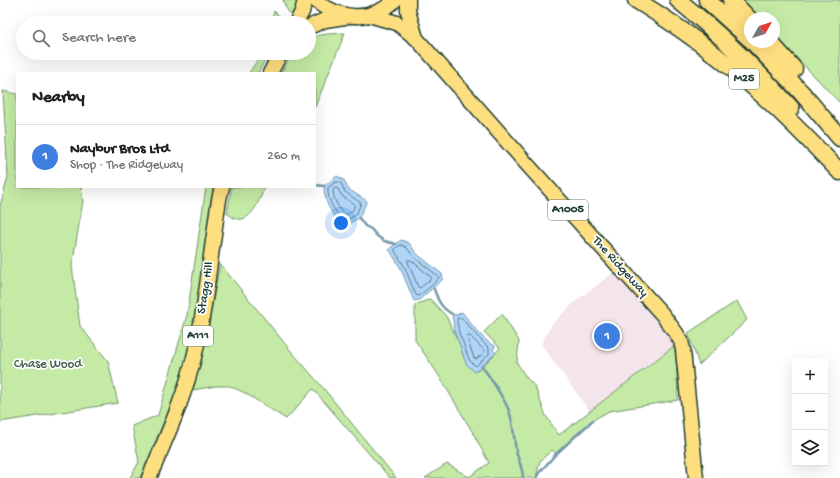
<!DOCTYPE html>
<html lang="en">
<head>
<meta charset="utf-8">
<style>
	body { margin:0; font-family:"Gochi Hand",sans-serif; background:#f6f6f6; color:#222 }
	.controls { position:absolute; right:12px; bottom:12px; display:grid; overflow:hidden; border-radius:0px; box-shadow:0 4px 16px #0002 }
	.controls button { width:36px; height:36px; display:grid; place-items:center; padding:0; border:0; border-bottom:1px solid #e0e0e0; background:#fff; color:#222; font:20px sans-serif }
	.compass { position:absolute; left:744px; top:12px; width:36px; height:36px; border-radius:50%; background:#fff; box-shadow:0 4px 16px #0002; rotate:51deg }
	.you { position:absolute; left:341px; top:223px; width:14px; height:14px; margin:-10px; border:3px solid #fff; border-radius:50%; background:#1a73e8; box-shadow:0 0 0 6px #1a73e833 }
	.badge { display:grid; place-items:center; width:26px; height:26px; border-radius:50%; background:#c8321e; color:#fff; font-size:13px; font-weight:700 }
	.pin { position:absolute; translate:-50% -50%; border:2px solid #fff; box-shadow:0 1px 4px #0006 }
	.list { margin:0; padding:0; list-style:none }
	h2 { display:flex; justify-content:space-between; align-items:center; height:52px; margin:0; padding:0 16px; font-size:17px }
	h2 small { font-size:13px; font-weight:400; color:#767676 }
	.list li { display:grid; grid-template-columns:26px 1fr auto; gap:12px; align-items:center; box-sizing:border-box; height:64px; padding:0 16px; border-top:1px solid #e0e0e0 }
	.list b { display:block; font-size:15px; white-space:nowrap }
	.list p { margin:0; font-size:13px; white-space:nowrap; color:#767676 }
	.list em { font-size:13px; font-style:normal; color:#767676 }
	.icon { flex:none; width:22px; height:22px; fill:none; stroke:currentColor; stroke-width:2; stroke-linecap:round; stroke-linejoin:round }
	.map { position:relative; flex:none; width:840px; height:478px; overflow:hidden }
	.search { position:absolute; background:#fff; box-shadow:0 4px 16px #0002; left:16px; top:16px; width:300px; height:44px; display:flex; align-items:center; gap:10px; box-sizing:border-box; padding:0 14px; border-radius:22px; color:#767676; font-size:15px }
	.panel { position:absolute; background:#fff; box-shadow:0 4px 16px #0002; left:16px; top:72px; width:300px; height:116px; border-radius:0px }
	.map>svg:first-child { display:block }
</style>
</head>
<body>
<div class="map">
<svg width="840" height="478" viewBox="0 0 840 478">
	<rect width="100%" height="100%" fill="#fff"/>
	<filter id="ink" filterUnits="userSpaceOnUse"><feTurbulence type="fractalNoise" baseFrequency=".025" numOctaves="2"/><feDisplacementMap in="SourceGraphic" scale="8" xChannelSelector="R" yChannelSelector="G"/><feConvolveMatrix kernelMatrix="1 2 1 2 8 2 1 2 1" color-interpolation-filters="sRGB"/></filter>
	<g filter="url(#ink)">
		<path fill="#f4e4eb" d="M613,273L663,328L674,346L590,412L541,344L553,323L576,301Z"/>
		<path fill="#c4eaa5" stroke="#72946c" d="M283,0H299L293,18L286,8Z
			M741,0H840V103L774,34V18H759Z
			M274,11L286,22V23H271Z
			M345,33L315,107V73H281L292,53H309V39C320,33 333,34 345,33Z
			M262,53H271L264,62L258,73H249Z
			M3,91L17,94V187H81L83,201L72,266L80,326L108,361L118,403L0,422V206L8,177Z
			M206,187H217L190,351L179,386L140,478H130L139,462L132,426L158,415L187,315Z
			M232,187H265C258,203 248,232 227,213Z
			M220,264L291,351L324,389L396,478H390L313,389L286,419L245,393L230,386H216L193,390L210,315Z
			M430,299L446,316L460,345L464,358L475,372L490,359L500,348L484,332L502,314L519,341L517,363L526,377L535,387L546,416L559,435L674,346L676,357L678,400L609,411L593,420L556,454L552,450L540,461L536,478H425L447,464L469,477L489,463L472,431L436,371L415,340V305Z
			M737,301L747,320L699,365L688,333Z"/>
		<path fill="#b0d5f9" stroke="#7698aa" d="M337,176L344,180L348,189L367,201L359,218L343,227C332,214 324,204 324,186Z
			M401,240L409,243L417,254L442,274L443,279L419,300L414,301L400,267L389,249Z
			M462,312C470,322 483,341 495,346L493,350L496,353L475,372L467,365L464,358L460,345L455,334L452,314L457,315Z"/>
		<g fill="none" stroke-linecap="round" stroke-linejoin="round">
			<path stroke="#597a83" stroke-width="1" d="M336,182H338L341,183L345,192L361,203L356,215L345,221H343C335,211 327,201 328,188Z
				M336,188L338,189L342,196L355,205L352,211L346,215C339,211 333,199 333,190Z
				M401,245L406,247L414,257L439,277C435,284 425,291 418,296L416,295L404,266L395,251V249Z
				M408,260H411L431,277V279L420,288L418,287L408,262Z
				M458,318H462L476,335L489,348V354L476,366C468,362 467,353 464,345C463,341 460,337 459,333C458,329 458,325 457,321Z
				M468,336H470L484,350V353L476,359L474,358L467,338Z"/>
			<path stroke="#7698aa" stroke-width="2.5" d="M315,185L324,186
				M359,218L365,226L371,229L377,236L384,241L396,244
				M434,289C438,300 440,307 452,314
				M482,366C491,379 506,400 510,414C514,427 514,439 516,451C518,460 523,468 523,478
				M537,478L538,474L556,454L593,420"/>
			<g stroke="#1f3d34" stroke-width="17">
				<path id="primary" d="M315,0C339,20 372,23 395,0
					M408,0V11L416,38
					M369,15L397,23L416,38L525,162L662,314L676,333L681,341L683,350L696,478
					M296,23L302,12L305,0
					M309,27L325,20L345,17
					M270,73L281,53
					M149,478C167,436 186,394 196,349C204,314 208,277 213,241C216,223 217,204 222,187"/>
			</g>
			<g stroke="#1f3d34" stroke-width="19">
				<path id="motorway" d="M636,0C680,27 722,58 760,93C788,118 814,145 840,172
					M678,0C719,33 756,69 791,108
					M707,0L750,39
					M731,0L750,20
					M753,42L801,92L840,138
					M770,42L794,69"/>
			</g>
			<use href="#primary" stroke="#fedf80" stroke-width="14"/>
			<use href="#motorway" stroke="#fedf80" stroke-width="16"/>
		</g>
	</g>
	<g text-anchor="middle" dominant-baseline="central" stroke-width="3.5" stroke-linejoin="round" paint-order="stroke">
		<g fill="#fff" stroke="#627771" stroke-width="1">
			<rect x="729" y="69" width="30" height="20" rx="3"/>
			<rect x="548" y="200" width="40" height="20" rx="3"/>
			<rect x="183" y="326" width="30" height="20" rx="3"/>
		</g>
		<g font-size="12" font-weight="bold" fill="#1f3d34">
			<text x="744" y="79">M25</text>
			<text x="568" y="210">A1005</text>
			<text x="198" y="336">A111</text>
		</g>
		<g font-size="13" fill="#1f3d34" stroke="#fff">
			<text transform="translate(620 267) rotate(48)">The Ridgeway</text>
			<text transform="translate(206 288) rotate(-81)">Stagg Hill</text>
		</g>
		<g font-size="13" fill="#40604b" stroke="#fff">
			<text x="48" y="364">Chase Wood</text>
		</g>
	</g>
</svg>
<div class="controls">
<button>+</button>
<button>−</button>
<button><svg class="icon" aria-label="layers" viewBox="0 0 24 24"><path d="M12 4l9 5-9 5-9-5zM3 14l9 5 9-5"/></svg></button>
</div>
<svg class="compass" viewBox="-18 -18 36 36"><path d="M0-13l5 13h-10z" fill="#e53935"/><path d="M0 13l5-13h-10z" fill="#767676"/></svg>
<div class="you"></div>
<div class="pin badge" style="left:607px;top:336px;background:#3f7fe0">1</div>
<div class="search"><svg class="icon" aria-label="search" viewBox="0 0 24 24"><circle cx="10" cy="10" r="6"/><path d="M15 15l6 6"/></svg>Search here</div>
<section class="panel">
<h2>Nearby<small></small></h2>
<ul class="list">
<li><span class="badge" style="background:#3f7fe0">1</span><div><b>Naybur Bros Ltd</b><p>Shop · The Ridgeway</p></div><em>260 m</em></li>
</ul>
</section>
</div>
</body>
</html>
